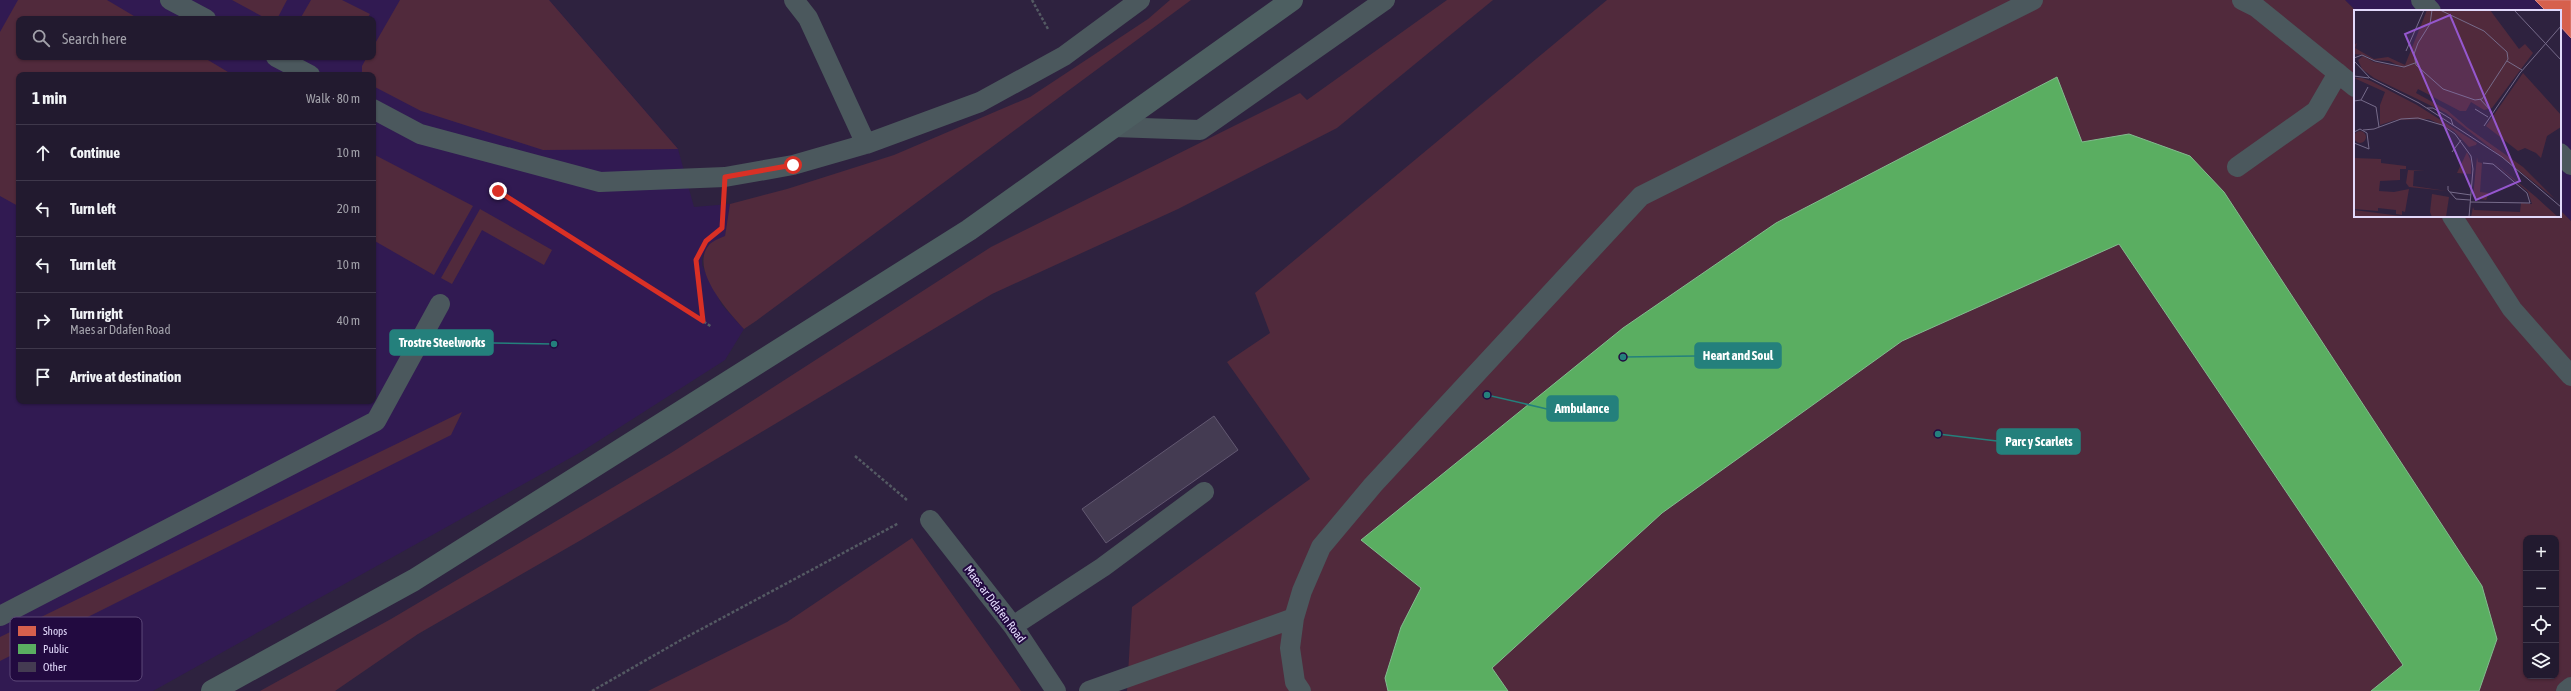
<!DOCTYPE html>
<html lang="en">
<head>
<meta charset="utf-8">
<style>
	body { margin:0; font-family:"Asap Condensed",sans-serif; background:#2a2337; color:#f1f3f6 }
	.controls { position:absolute; right:12px; bottom:12px; display:grid; overflow:hidden; border-radius:8px; box-shadow:0 1px 3px #0004 }
	.controls button { width:36px; height:36px; display:grid; place-items:center; padding:0; border:0; border-bottom:1px solid #3f384b; background:#221a2f; color:#f1f3f6; font:20px sans-serif }
	.stop { position:absolute; width:12px; height:12px; margin:-9px; border:3px solid #d93025; border-radius:50%; background:#fff }
	.stop.end { background:#d93025; border-color:#fff; box-shadow:0 1px 4px #0008 }
	.list { margin:0; padding:0; list-style:none }
	h2 { display:flex; justify-content:space-between; align-items:center; height:52px; margin:0; padding:0 16px; font-size:17px }
	h2 small { font-size:13px; font-weight:400; color:#a2a1aa }
	.list li { display:grid; grid-template-columns:26px 1fr auto; gap:12px; align-items:center; box-sizing:border-box; height:56px; padding:0 16px; border-top:1px solid #3f384b }
	.list b { display:block; font-size:15px; white-space:nowrap }
	.list p { margin:0; font-size:13px; white-space:nowrap; color:#a2a1aa }
	.list em { font-size:13px; font-style:normal; color:#a2a1aa }
	.icon { flex:none; width:22px; height:22px; fill:none; stroke:currentColor; stroke-width:2; stroke-linecap:round; stroke-linejoin:round }
	.map { position:relative; flex:none; width:2571px; height:691px; overflow:hidden }
	.search { position:absolute; background:#221a2f; box-shadow:0 1px 3px #0004; left:16px; top:16px; width:360px; height:44px; display:flex; align-items:center; gap:10px; box-sizing:border-box; padding:0 14px; border-radius:8px; color:#a2a1aa; font-size:15px }
	.panel { position:absolute; background:#221a2f; box-shadow:0 1px 3px #0004; left:16px; top:72px; width:360px; height:332px; border-radius:8px }
	.map>svg:first-child { display:block }
</style>
</head>
<body>
<div class="map">
<svg width="2571" height="691" viewBox="0 0 2571 691">
	<rect width="100%" height="100%" fill="#2e223f"/>
	<path fill="#311a52" fill-rule="evenodd" d="M0,0H549L678,149L694,207L730,204L725,236L709,244L702,257V265L722,305L744,329L725,360L581,452L153,691H0ZM19,19H373V57H19ZM19,75H373V401H19Z
		M2345,0H2571V221L2560,210V11H2356Z"/>
	<path fill="#512a3c" fill-rule="evenodd" d="M18,0H107L139,19H19V57H203L233,75H19L18,206L0,196V32Z
		M232,0H287L277,19H267Z
		M311,0H342L370,14L367,19H300Z
		M400,0H549L678,149L543,150L421,111L373,86V75H362V66L367,57H373V47Z
		M1170,0H1191L756,321L744,329C728,311 689,269 709,245C712,241 720,238 725,236L730,204L787,189L894,155L1030,97L1148,19Z
		M1447,0H1493L1337,128L1178,209L992,294L581,540L418,634L335,691H260L391,619L671,453L991,247L1300,93L1307,100Z
		M1607,0H2345L2356,11L2355,216H2560V210L2571,221V691H1127L1132,607L1310,479L1227,362L1270,333L1255,293ZM2526,538H2556V676H2526Z
		M373,154L473,206L434,275L373,240Z
		M480,209L552,250L544,265L482,230L452,284L441,278Z
		M462,412L451,435L0,661V637Z
		M912,538L1021,691H648L787,622Z"/>
	<path fill="#d6604d" stroke="#da8481" d="M2535,0H2571V38L2560,26V11H2546Z"/>
	<path fill="#5aae61" stroke="#83bb8f" d="M2057,77L2082,142L2129,134L2190,156L2224,192L2482,586L2497,639L2479,691H2371L2403,665L2119,244L1902,341L1662,513L1492,668L1508,691H1388L1385,678L1401,627L1421,588L1361,540L1623,328L1776,223Z"/>
	<path fill="#443b52" stroke="#625871" d="M1214,416L1238,450L1106,543L1082,509Z"/>
	<g fill="none" stroke-linecap="round" stroke-linejoin="round">
		<path stroke="#545a63" stroke-width="2.5" stroke-dasharray="3 2" stroke-linecap="butt" d="M1032,0L1048,29
			M493,187L712,327
			M703,321L696,260L706,241L722,228L723,209
			M855,456L907,500
			M592,691L681,640L899,523"/>
		<path stroke="#4b585d" stroke-width="20" d="M170,0L206,19
			M794,0L808,18L866,144
			M2242,0L2256,7L2355,87
			M2421,0L2431,11
			M276,57L310,75
			M373,109L420,134L600,182L725,177L793,165L866,144L980,102L1064,56L1140,0
			M1114,127L1200,130L1385,0
			M2560,153L2571,165
			M2237,167L2316,111L2338,73
			M2452,216L2512,309L2571,376
			M930,520L1013,626L1056,691
			M0,616L376,421L440,304
			M1013,626L1103,567L1204,492
			M1089,691L1294,618
			M1301,691L1295,682L1290,648L1294,618L1302,591L1321,547L1373,485L1641,196L2033,0
			M2566,691L2571,687"/>
		<path stroke="#4d5f61" stroke-width="22" d="M212,691L414,580L969,230L1292,0"/>
	</g>
	<g fill="none" stroke-linecap="round" stroke-linejoin="round">
		<path stroke="#d93025" stroke-width="5" d="M498,191L703,321L696,260L706,241L722,228L725,177L793,165"/>
	</g>
	<g text-anchor="middle" dominant-baseline="central" stroke-width="4" stroke-linejoin="round" paint-order="stroke">
		<g font-size="12" fill="#e2d9fb" stroke="#220a40">
			<text transform="translate(995 604) rotate(53)">Maes ar Ddafen Road</text>
		</g>
	</g>
	<g transform="translate(2354 10)">
		<rect width="207" height="207" fill="#2e223f"/>
		<path d="M73,0H136L165,39L171,34L179,43L138,98L130,100L117,92L112,101H106L64,79L62,83L93,100L114,118L169,157L201,189L92,103L20,68L8,59L4,50L9,46L20,52L50,58L35,51L20,50L10,45L0,44V35L3,33L1,38L20,49L34,47L51,55ZM169,63L207,105V117L193,126L187,148L182,143L171,138L164,141L132,116ZM0,68H8L17,71L63,95L123,133L122,135L115,137L100,121L75,109L41,110L26,115V95L31,82ZM0 127a6 6 0 1 1 12 0a6 6 0 1 1-12 0ZM113,142L117,151V164L103,163ZM123,147L124,152L128,153L126,182L135,183L132,190L119,187ZM0,148L27,149V153L52,156V159H46V170L26,171L25,181L40,182L55,179L51,202L48,201V205L42,204V200L24,198V201L0,199ZM136,149L182,187L204,207H117L119,197L120,200L166,202L167,193L178,194L174,182ZM54,160L71,161H60L59,176L93,181L55,177L52,173ZM78,184L95,187L92,207H78L76,202ZM0,200L47,206L51,207H0Z" fill="#512a3c"/>
		<path fill="none" stroke="#766b8a" stroke-width="1" d="M78,0L76,14L64,33L60,44L62,55L89,79L121,90L128,89L154,49L153,42L130,21L86,0M160,0L207,50M52,41L70,0M0,48L8,45L21,51L50,57L61,53M153,51L168,60M1,52L16,68L65,93L148,147L207,197M0,66L15,68M126,89L138,102M7,90L14,77M0,91L7,90L22,97L25,117M73,98H79L97,109L99,115M121,99L134,107M130,116L166,63L207,16M9,120L20,119L47,109L64,108L88,115L101,124L117,146L119,159L115,207M0,122L6,119L13,123L15,139L0,133M98,142L107,130M94,176V180L102,189L116,190M96,182L117,185M116,192L176,193L173,183L139,154L129,153"/>
		<path fill="#9557ce" fill-opacity="0.15" stroke="#9557ce" stroke-width="2" d="M96,5L166,171L122,190L51,24Z"/>
		<rect width="207" height="207" fill="none" stroke="#e2d9fb" stroke-width="2"/>
	</g>
	<rect x="10" y="617" width="132" height="64" rx="6" fill="#220a40" stroke="#5c4878" stroke-width="1"/>
	<rect x="18" y="626" width="18" height="10" fill="#d6604d"/>
	<rect x="18" y="644" width="18" height="10" fill="#5aae61"/>
	<rect x="18" y="662" width="18" height="10" fill="#443b52"/>
	<g font-size="11" fill="#e2d9fb">
		<text x="43" y="635">Shops</text>
		<text x="43" y="653">Public</text>
		<text x="43" y="671">Other</text>
	</g>
	<path fill="none" stroke="#24807c" stroke-width="1.5" d="M554 344L493 343M1623 357L1695 356M1487 395L1547 409M1938 434L1997 441"/>
	<g fill="#24807c" stroke="#220a40" stroke-width="1.5">
		<circle cx="554" cy="344" r="4"/>
		<circle cx="1623" cy="357" r="4"/>
		<circle cx="1487" cy="395" r="4"/>
		<circle cx="1938" cy="434" r="4"/>
	</g>
	<g fill="#24807c" stroke="#24807c" stroke-width="1.5">
		<rect x="390" y="330" width="103" height="25" rx="4"/>
		<rect x="1695" y="343" width="86" height="25" rx="4"/>
		<rect x="1547" y="396" width="71" height="25" rx="4"/>
		<rect x="1997" y="429" width="83" height="25" rx="4"/>
	</g>
	<g font-size="13" text-anchor="middle" font-weight="bold" fill="#fff">
		<text x="442" y="347">Trostre Steelworks</text>
		<text x="1738" y="360">Heart and Soul</text>
		<text x="1582" y="413">Ambulance</text>
		<text x="2039" y="446">Parc y Scarlets</text>
	</g>
</svg>
<div class="controls">
<button>+</button>
<button>−</button>
<button><svg class="icon" aria-label="locate" viewBox="0 0 24 24"><circle cx="12" cy="12" r="6"/><path d="M12 2v4M12 18v4M2 12h4M18 12h4"/></svg></button>
<button><svg class="icon" aria-label="layers" viewBox="0 0 24 24"><path d="M12 4l9 5-9 5-9-5zM3 14l9 5 9-5"/></svg></button>
</div>
<div class="stop" style="left:793px;top:165px"></div>
<div class="stop end" style="left:498px;top:191px"></div>
<div class="search"><svg class="icon" aria-label="search" viewBox="0 0 24 24"><circle cx="10" cy="10" r="6"/><path d="M15 15l6 6"/></svg>Search here</div>
<section class="panel">
<h2>1 min<small>Walk · 80 m</small></h2>
<ul class="list">
<li><svg class="icon" aria-label="ahead" viewBox="0 0 24 24"><path d="M12 20V5M6 11l6-6 6 6"/></svg><div><b>Continue</b></div><em>10 m</em></li>
<li><svg class="icon" aria-label="left" viewBox="0 0 24 24"><path d="M17 20v-9H6M10 6l-5 5 5 5"/></svg><div><b>Turn left</b></div><em>20 m</em></li>
<li><svg class="icon" aria-label="left" viewBox="0 0 24 24"><path d="M17 20v-9H6M10 6l-5 5 5 5"/></svg><div><b>Turn left</b></div><em>10 m</em></li>
<li><svg class="icon" aria-label="right" viewBox="0 0 24 24"><path d="M7 20v-9h11M14 6l5 5-5 5"/></svg><div><b>Turn right</b><p>Maes ar Ddafen Road</p></div><em>40 m</em></li>
<li><svg class="icon" aria-label="arrive" viewBox="0 0 24 24"><path d="M6 21V4h12l-3 4 3 4H6"/></svg><div><b>Arrive at destination</b></div></li>
</ul>
</section>
</div>
</body>
</html>
